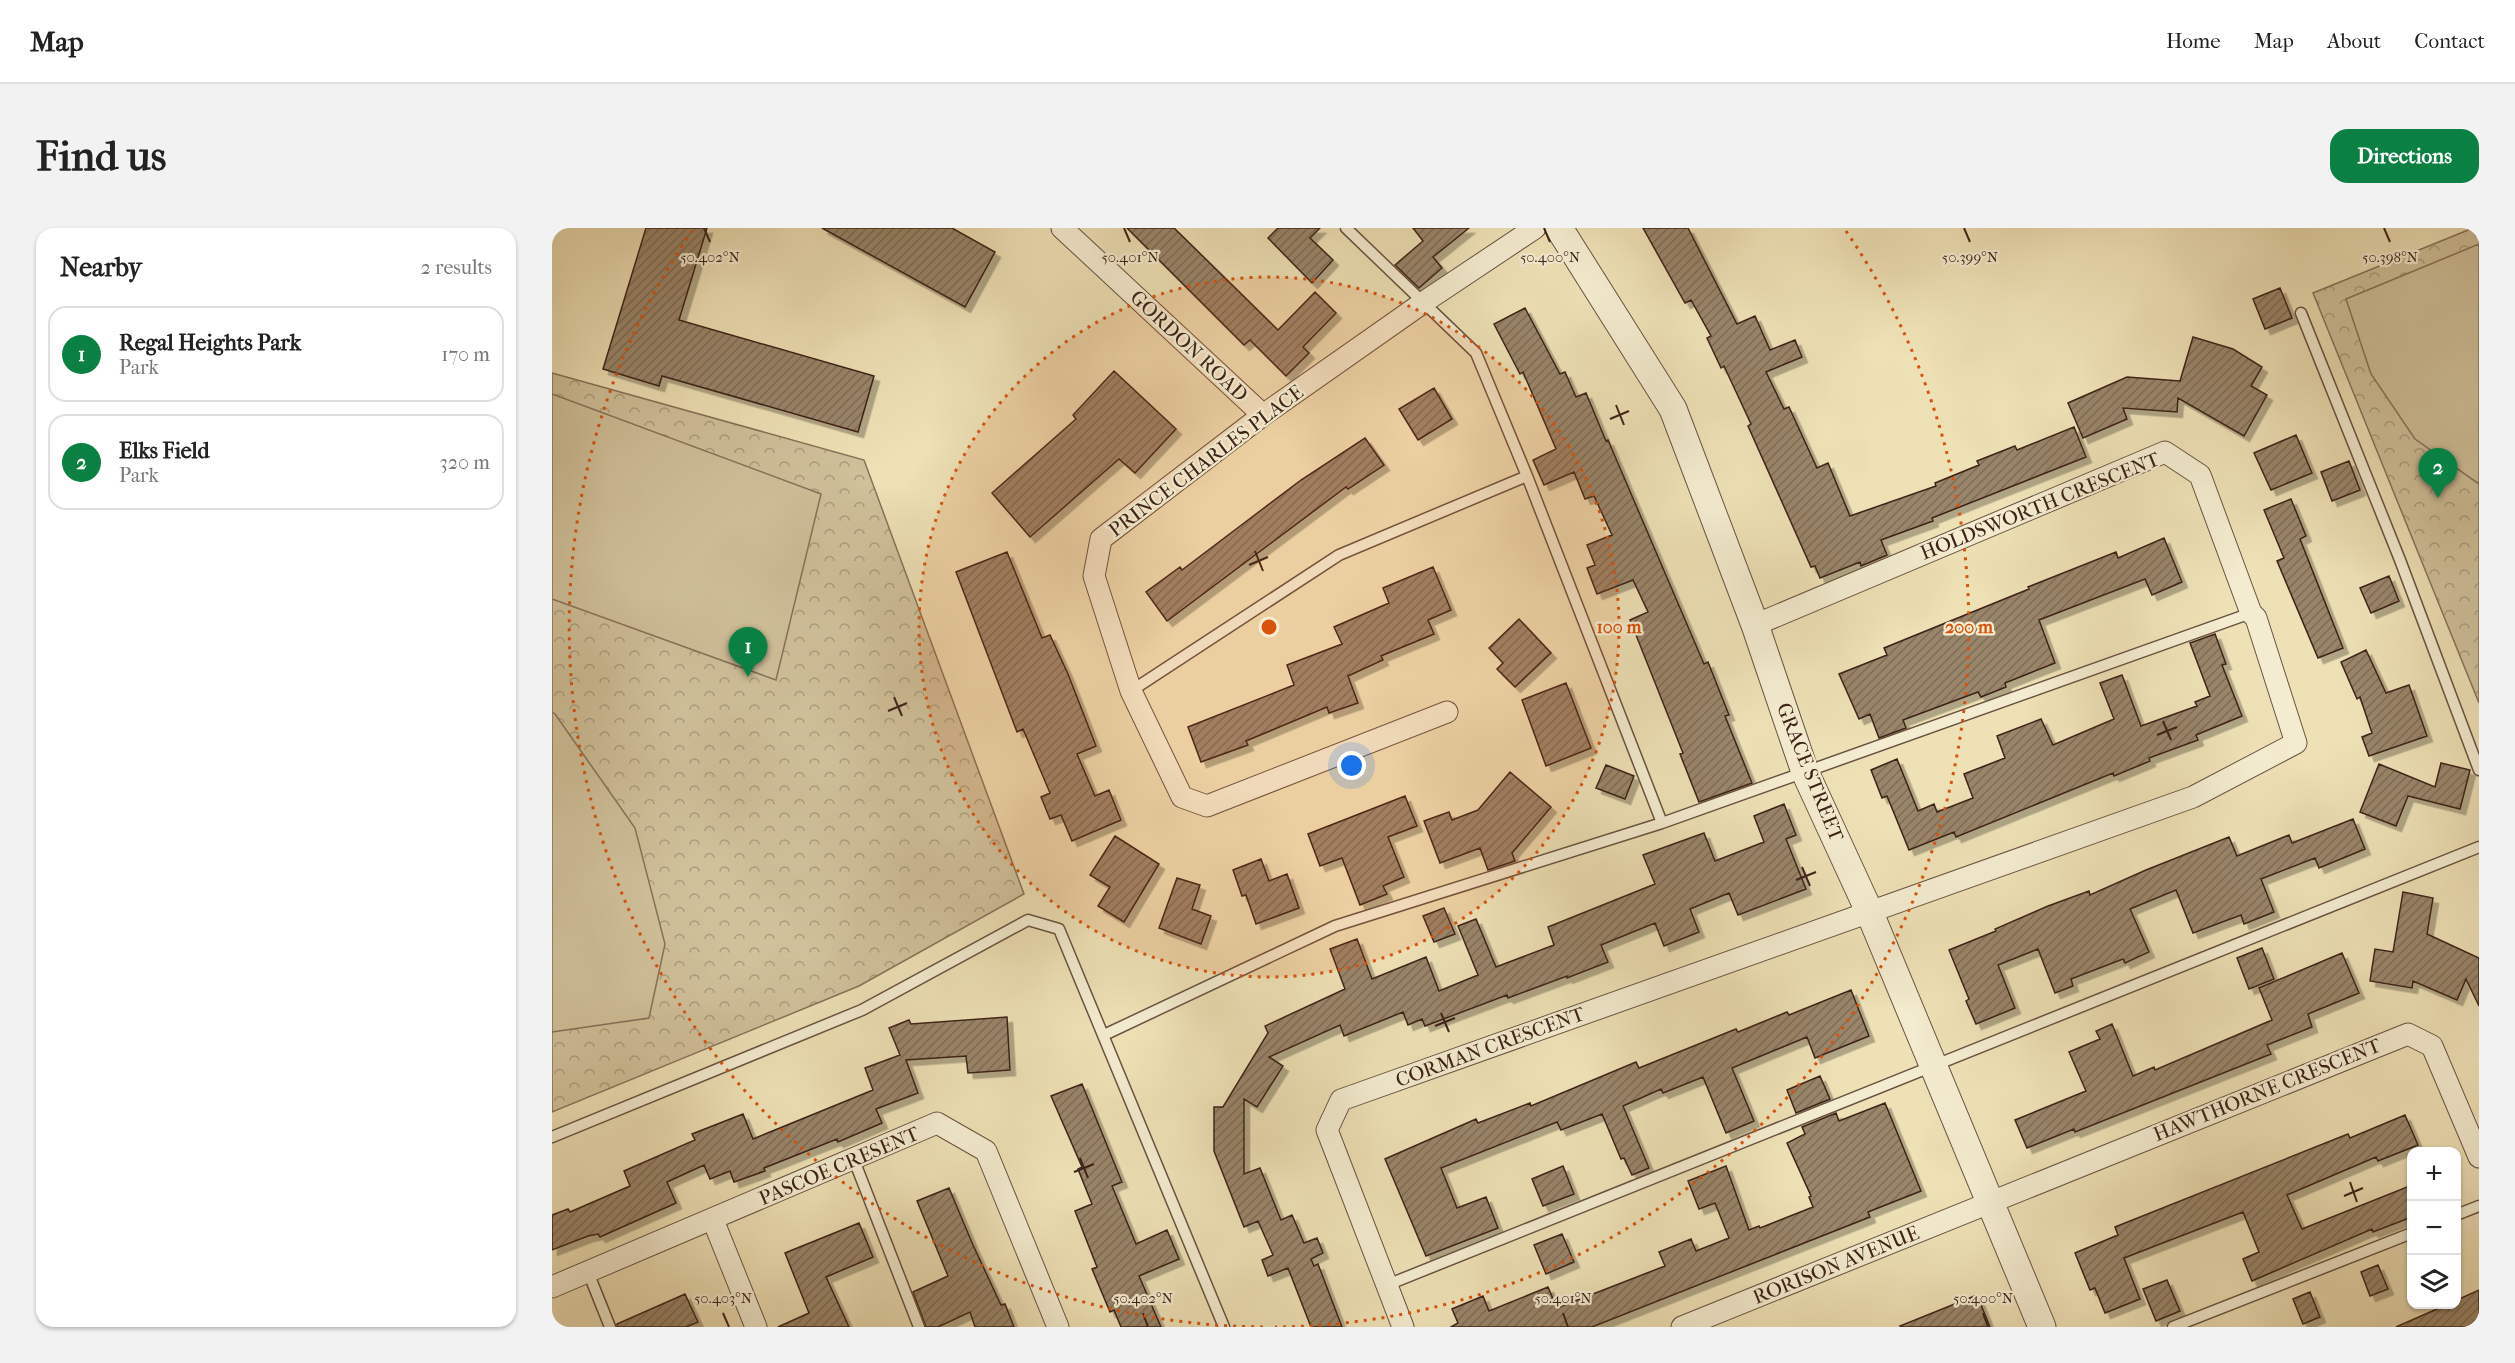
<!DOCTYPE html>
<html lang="en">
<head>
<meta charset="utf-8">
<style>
	body { margin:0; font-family:"IM FELL French Canon",serif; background:#f2f2f2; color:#222 }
	.controls { position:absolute; right:18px; bottom:18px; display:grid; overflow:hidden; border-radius:12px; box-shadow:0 2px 4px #0004 }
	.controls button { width:54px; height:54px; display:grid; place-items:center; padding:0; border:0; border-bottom:2px solid #e0e0e0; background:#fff; color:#222; font:30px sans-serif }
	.you { position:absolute; left:800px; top:538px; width:21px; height:21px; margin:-15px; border:4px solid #fff; border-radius:50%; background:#1a73e8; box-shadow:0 0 0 9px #1a73e833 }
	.badge { display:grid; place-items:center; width:39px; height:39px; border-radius:50%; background:#0b8043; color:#fff; font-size:20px; font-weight:700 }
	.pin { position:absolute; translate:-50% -50px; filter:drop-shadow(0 2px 3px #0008) }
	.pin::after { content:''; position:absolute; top:32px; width:21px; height:18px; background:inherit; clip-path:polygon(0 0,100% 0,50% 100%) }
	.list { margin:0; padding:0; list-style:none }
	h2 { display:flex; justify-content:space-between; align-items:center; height:78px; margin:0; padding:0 24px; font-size:26px }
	h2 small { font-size:20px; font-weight:400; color:#767676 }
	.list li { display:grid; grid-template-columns:39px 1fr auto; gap:18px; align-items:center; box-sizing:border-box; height:96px; margin:0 12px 12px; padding:0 12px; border:2px solid #e0e0e0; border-radius:18px }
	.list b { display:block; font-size:22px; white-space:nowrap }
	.list p { margin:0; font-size:20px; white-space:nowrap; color:#767676 }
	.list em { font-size:20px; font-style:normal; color:#767676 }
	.icon { flex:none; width:33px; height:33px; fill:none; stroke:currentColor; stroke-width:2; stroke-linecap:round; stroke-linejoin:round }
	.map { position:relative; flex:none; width:1927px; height:1099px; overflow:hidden; border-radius:18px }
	header { display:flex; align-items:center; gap:36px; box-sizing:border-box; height:84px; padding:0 30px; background:#fff; border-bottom:2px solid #e0e0e0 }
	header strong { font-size:28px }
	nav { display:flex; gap:33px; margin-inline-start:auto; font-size:21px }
	.intro { display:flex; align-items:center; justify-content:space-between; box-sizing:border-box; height:144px; padding:0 36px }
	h1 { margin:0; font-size:42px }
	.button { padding:15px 27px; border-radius:18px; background:#0b8043; color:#fff; font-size:21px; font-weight:700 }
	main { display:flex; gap:36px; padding:0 36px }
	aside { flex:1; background:#fff; border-radius:18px; box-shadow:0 2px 4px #0004 }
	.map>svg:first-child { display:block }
</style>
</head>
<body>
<header>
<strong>Map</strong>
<nav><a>Home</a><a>Map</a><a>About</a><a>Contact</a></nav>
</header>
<div class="intro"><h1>Find us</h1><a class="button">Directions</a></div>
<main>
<aside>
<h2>Nearby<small>2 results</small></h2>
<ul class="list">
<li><span class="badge">1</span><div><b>Regal Heights Park</b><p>Park</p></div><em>170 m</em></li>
<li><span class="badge">2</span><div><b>Elks Field</b><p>Park</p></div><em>320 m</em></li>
</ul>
</aside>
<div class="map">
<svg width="1927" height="1099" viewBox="0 0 1927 1099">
	<defs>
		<pattern id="park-crowns" width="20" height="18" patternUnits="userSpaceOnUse" patternTransform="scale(1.5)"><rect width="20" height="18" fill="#d0c19b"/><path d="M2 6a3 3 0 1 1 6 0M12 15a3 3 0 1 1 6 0" fill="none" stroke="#aa9c7d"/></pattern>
		<pattern id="building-hatch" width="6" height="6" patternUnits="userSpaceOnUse" patternTransform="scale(1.5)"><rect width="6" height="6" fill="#99856a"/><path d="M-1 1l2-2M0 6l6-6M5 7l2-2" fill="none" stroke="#7e6c56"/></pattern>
		<filter id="shadow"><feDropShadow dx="5.5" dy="5.5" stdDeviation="0" flood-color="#0004"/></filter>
	</defs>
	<rect width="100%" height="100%" fill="#eee1b6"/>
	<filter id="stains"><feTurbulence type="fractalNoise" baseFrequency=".00333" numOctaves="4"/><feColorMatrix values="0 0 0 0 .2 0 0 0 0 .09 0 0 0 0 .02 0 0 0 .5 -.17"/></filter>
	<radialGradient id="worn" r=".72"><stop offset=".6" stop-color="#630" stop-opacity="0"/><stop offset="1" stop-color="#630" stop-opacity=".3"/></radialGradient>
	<path fill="url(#park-crowns)" stroke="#86725a" stroke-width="1.5" d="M1921,0H1927V475L1761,65Z
		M0,145L312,232L472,666L307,758L0,884Z"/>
	<path fill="#d0c19b" stroke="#86725a" stroke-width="1.5" d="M1927,16V256L1863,211L1819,146L1794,71Z
		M0,166L269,266L224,452L0,371Z
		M0,484L3,486L83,600L113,716L97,790L0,804Z"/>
	<path fill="url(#building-hatch)" stroke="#3d2218" stroke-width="1.5" filter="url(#shadow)" d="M94,0H155L127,92L322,148L306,204L110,148L107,158L51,141Z
		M270,0H400L443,24L413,79Z
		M575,0H622L726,102L763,64L784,85L751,119L757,125L734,148L698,112L692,117Z
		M726,0H768L758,10L781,32L760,55L716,10Z
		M861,0H917L881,29L890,40L867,60L843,37L871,13Z
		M1091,0H1136L1185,96L1203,88L1218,122L1243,112L1250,129L1214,144L1232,181L1237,179L1265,240L1276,235L1298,288L1384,258L1383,255L1427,237L1425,233L1463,218L1465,222L1522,199L1534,229L1380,290L1381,293L1329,312L1335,327L1309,338L1308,334L1268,350L1263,338L1259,339L1196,198L1199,196L1172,138L1169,140L1155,110L1159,108L1139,72L1133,75Z
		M1728,60L1740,90L1713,101L1701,71Z
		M973,80L1008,146L1013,144L1024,169L1034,165L1054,213L1056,212L1152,436L1156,434L1177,487L1173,488L1200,555L1147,574L1128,526L1131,525L1078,392L1096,384L1081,352L1045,366L1035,340L1043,337L1035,317L1060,307L1042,268L1033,271L1022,244L992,257L981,232L1004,221L971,144L968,146L942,96Z
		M1641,109L1681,121L1710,139L1699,158L1715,167L1692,208L1626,170L1625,184L1571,180L1575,191L1531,210L1516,175L1575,149L1628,153Z
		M562,143L624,201L583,245L567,231L478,309L440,265L524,191L521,187Z
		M882,160L900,191L866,212L847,181Z
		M1744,207L1760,245L1719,262L1702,225Z
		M813,210L832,237L796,261L794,259L615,393L594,364L628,339L630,342L749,252Z
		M1797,233L1808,262L1780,273L1769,244Z
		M1739,271L1754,308L1748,311L1791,420L1766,430L1725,333L1732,330L1712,282Z
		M1612,310L1630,354L1600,367L1593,351L1487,392L1503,435L1453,455L1454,459L1429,469L1426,464L1351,492L1354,500L1327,510L1318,486L1307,491L1287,446L1335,427L1332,420L1477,361L1476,359L1564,324L1566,330Z
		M455,324L490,410L498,407L516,446L544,518L525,526L543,568L557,562L569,592L520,613L509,587L498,591L489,569L498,565L471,501L465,504L404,344Z
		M881,339L899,382L876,392L882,406L829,428L831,432L796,448L806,475L777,485L775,479L694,513L696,517L649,534L636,499L742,457L735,437L790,416L782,399L837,375L831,360Z
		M1837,348L1847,373L1819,385L1808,360Z
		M967,391L999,425L963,459L945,441L951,435L937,420Z
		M1663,406L1674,436L1670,437L1690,488L1644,507L1646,512L1597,530L1598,533L1562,548L1561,545L1404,609L1402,604L1357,622L1335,568L1330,570L1319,542L1345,531L1366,583L1382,576L1385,584L1421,570L1412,546L1453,530L1445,508L1489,491L1501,517L1562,491L1548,455L1570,447L1589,498L1645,478L1643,474L1658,468L1638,415Z
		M1814,422L1834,465L1857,457L1875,508L1817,528L1810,509L1820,505L1808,469L1805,471L1789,434Z
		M1014,455L1039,520L994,538L970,472Z
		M1889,535L1918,542L1908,581L1856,568L1844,598L1808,584L1827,536L1883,559Z
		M1054,537L1082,548L1073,571L1044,560Z
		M958,544L999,579L960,625L963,633L936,642L928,620L888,635L872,593L897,584L900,592L926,582Z
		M853,568L865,598L836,609L852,649L831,658L835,666L808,677L790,630L768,638L756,606Z
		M1232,576L1244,607L1234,611L1254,661L1186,687L1177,665L1138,681L1147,704L1112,718L1103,695L1049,717L1056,734L1015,750V748L956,770L955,767L873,798L870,791L856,797L851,784L792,808L788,797L717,829L731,838L705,879L692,871V946L708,940L729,992L740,987L752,1015L765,1010L771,1025L759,1031L762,1038L766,1036L790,1099H759L736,1040L716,1048L710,1032L721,1027L706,993L692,999L662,923V879H671L716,805L713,798L793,761L778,721L805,711L820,751L874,729L887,763L926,747L906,698L924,691L944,739L1002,717L996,699L1103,656L1091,627L1152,605L1163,633L1212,614L1202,588Z
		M1801,591L1813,621L1767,640L1763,630L1709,651L1722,684L1692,696L1689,687L1641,705L1624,662L1578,681L1597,724L1573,735L1571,731L1519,751L1521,758L1503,765L1486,721L1446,737L1463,780L1424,796L1414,773L1417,771L1397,722L1444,703L1443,701L1496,678L1537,663L1538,667L1594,642L1677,609L1685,628L1737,607L1740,615Z
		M563,608L607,636L572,694L546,678L558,659L538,647Z
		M709,631L717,653L735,646L747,680L704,696L694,667L690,668L681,642Z
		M625,650L648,657L640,681L659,688L649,716L607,700Z
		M1851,664L1881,670L1875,706L1927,730V778L1914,751L1905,772L1861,753L1860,760L1818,753L1823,721L1841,724Z
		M892,680L903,706L882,714L871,688Z
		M1710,720L1722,751L1697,761L1685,730Z
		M1790,725L1807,765L1756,786L1760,799L1715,817L1719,826L1523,904L1522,901L1475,920L1463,892L1534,863L1517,824L1548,811L1544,803L1560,796L1581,848L1602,839L1603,842L1720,792L1707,760Z
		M1299,762L1317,808L1263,830L1255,809L1180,840L1202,893L1174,905L1151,849L1111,865L1109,861L1071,878L1097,940L1080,947L1072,930L1069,931L1050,886L1009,902L1005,894L889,940L905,980L934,969L946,1000L874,1028L833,931L924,891L926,895L978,875L979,878L1084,834L1087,840L1184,801L1186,804L1235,784L1237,787Z
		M455,789L458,842L416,845L414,828L354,832L366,865L324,881L330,895L286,914L285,911L212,940L213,943L182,954L178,943L158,951L152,937L115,954L124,975L48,1009L46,1006L36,1008L0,1022V987L16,981L18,984L78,958L72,943L143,912L140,906L191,886L201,911L321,862L313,840L348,827L337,800L357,792L359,796Z
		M1268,848L1278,871L1244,885L1235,862Z
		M530,856L570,954L560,958L584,1016L615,1002L627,1031L587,1048L609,1099H569L562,1082L558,1084L540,1041L545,1039L523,983L540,976L526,941L530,939L499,868Z
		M1333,875L1369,963L1316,984L1318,989L1040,1099H899L906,1095L900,1081L931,1068L937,1083L996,1059L1005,1080L1113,1038L1107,1024L1139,1011L1144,1023L1177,1010L1163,975L1147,981L1136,953L1174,938L1197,1002L1207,998L1208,1000L1261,979L1257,969L1259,968L1235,915L1253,906L1250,899L1284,885L1287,893Z
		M1853,887L1866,917L1826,933L1824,929L1735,967L1750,1001L1860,957V989L1821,1004L1820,1001L1700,1053L1691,1031L1707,1024L1691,984L1572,1030L1588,1071L1553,1085L1543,1060L1538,1062L1523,1025L1566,1007L1563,999L1796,906L1798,910Z
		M1011,938L1022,966L991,978L980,951Z
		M397,960L421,1017L449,1077L453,1076L462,1099H423L418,1084L386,1099H374L361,1064L396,1048L365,973Z
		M307,995L321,1029L274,1049L297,1099H226L257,1085L233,1025Z
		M1010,1006L1022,1034L994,1046L982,1017Z
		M1826,1037L1836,1061L1818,1068L1809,1044Z
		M1615,1052L1628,1083L1604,1093L1591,1061Z
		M1927,1062V1094L1916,1099H1844L1894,1077H1905V1072Z
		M1758,1064L1768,1089L1751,1096L1741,1071Z
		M133,1066L146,1094L134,1099H65V1096Z
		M1425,1067L1438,1099H1349L1348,1098Z"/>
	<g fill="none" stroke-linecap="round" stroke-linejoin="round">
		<g stroke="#695240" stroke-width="13">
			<path id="service" d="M794,0L924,125L975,248L1110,595
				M1749,85L1848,332L1927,542
				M579,463L787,327L975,248
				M552,807L783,698L1110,595L1699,385
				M0,909L310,782L476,692L507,701L672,1099
				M302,932L367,1099
				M1904,987L1927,978
				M36,1044L58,1099
				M835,1057L1927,619
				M1621,1099L1860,1005"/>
		</g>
		<g stroke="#695240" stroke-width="23">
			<path id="minor" d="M510,0L711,187
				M895,484L655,578L630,569L579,463L542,348L549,311L711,187L872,74L983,0
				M161,992L204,1099
				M0,1059L385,895L434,923L506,1099
				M851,1099L775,902L789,872L1641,569L1744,515L1704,390L1699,385L1648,247L1613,224L1203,397
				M1130,1099L1856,806L1880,818L1927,929"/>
		</g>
		<g stroke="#695240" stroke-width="29">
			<path id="tertiary" d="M1007,0L1121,181L1203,397L1253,544L1317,683L1490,1099"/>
		</g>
		<use href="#service" stroke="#f4ecd0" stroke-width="10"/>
		<use href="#minor" stroke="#f4ecd0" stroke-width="21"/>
		<use href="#tertiary" stroke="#f4ecd0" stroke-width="27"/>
	</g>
	<path fill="none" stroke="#3d2218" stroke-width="2" d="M152,0L158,14M572,0L578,14M992,0L998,14M1412,0L1418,14M1832,0L1838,14M1064,177L1072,197M1058,191L1077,183M703,323L711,343M697,337L716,329M342,469L350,488M336,483L355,475M1611,493L1619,512M1605,507L1625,499M1250,639L1258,658M1244,652L1264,644M889,785L897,804M883,798L903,790M528,930L536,950M522,944L542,936M1798,954L1805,974M1792,968L1811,960M171,1085L177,1099M591,1085L596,1099M1011,1085L1016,1099M1431,1085L1436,1099"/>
	<circle cx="717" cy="399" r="350" fill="#d7540d" fill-opacity=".12"/>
	<g fill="none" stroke="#d7540d" stroke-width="3" stroke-dasharray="3 6">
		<circle cx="717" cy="399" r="350"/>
		<path d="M711 1099A700 700 0 0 1 140 3M1294 3A700 700 0 0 1 723 1099"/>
	</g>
	<g text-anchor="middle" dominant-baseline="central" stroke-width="4.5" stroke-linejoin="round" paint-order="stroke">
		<g font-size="20" fill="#3d2218" stroke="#f4ecd0">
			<text transform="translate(637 118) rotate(43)">GORDON ROAD</text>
			<text transform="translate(654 233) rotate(-37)">PRINCE CHARLES PLACE</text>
			<text transform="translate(1488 278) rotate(-22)">HOLDSWORTH CRESCENT</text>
			<text transform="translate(1258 544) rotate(68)">GRACE STREET</text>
			<text transform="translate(938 819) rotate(-20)">CORMAN CRESCENT</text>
			<text transform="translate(1715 862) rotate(-22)">HAWTHORNE CRESCENT</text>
			<text transform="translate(287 938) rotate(-23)">PASCOE CRESENT</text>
			<text transform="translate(1284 1037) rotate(-22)">RORISON AVENUE</text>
		</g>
	</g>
	<g font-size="15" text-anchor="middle" fill="#3d2218" stroke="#f4ecd0" stroke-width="4.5" stroke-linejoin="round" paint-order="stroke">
		<text x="1838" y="34">50.398°N</text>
		<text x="158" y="34">50.402°N</text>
		<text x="578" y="34">50.401°N</text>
		<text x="998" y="34">50.400°N</text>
		<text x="1418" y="34">50.399°N</text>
		<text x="171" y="1075">50.403°N</text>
		<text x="591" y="1075">50.402°N</text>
		<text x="1011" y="1075">50.401°N</text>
		<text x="1431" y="1075">50.400°N</text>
	</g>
	<circle cx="717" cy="399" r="9" fill="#d7540d" stroke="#f4ecd0" stroke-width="3"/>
	<g font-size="18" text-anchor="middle" font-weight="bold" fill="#d7540d" stroke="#f4ecd0" stroke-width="4.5" stroke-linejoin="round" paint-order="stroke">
		<text x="1067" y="405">100 m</text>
		<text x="1417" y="405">200 m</text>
	</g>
	<rect width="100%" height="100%" filter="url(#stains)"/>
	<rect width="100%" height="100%" fill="url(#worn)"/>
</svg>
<div class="controls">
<button>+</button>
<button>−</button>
<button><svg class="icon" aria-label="layers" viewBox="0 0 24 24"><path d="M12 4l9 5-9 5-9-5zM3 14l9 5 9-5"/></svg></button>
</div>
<div class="you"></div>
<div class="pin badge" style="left:196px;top:449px">1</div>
<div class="pin badge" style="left:1886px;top:270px">2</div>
</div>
</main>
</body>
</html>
